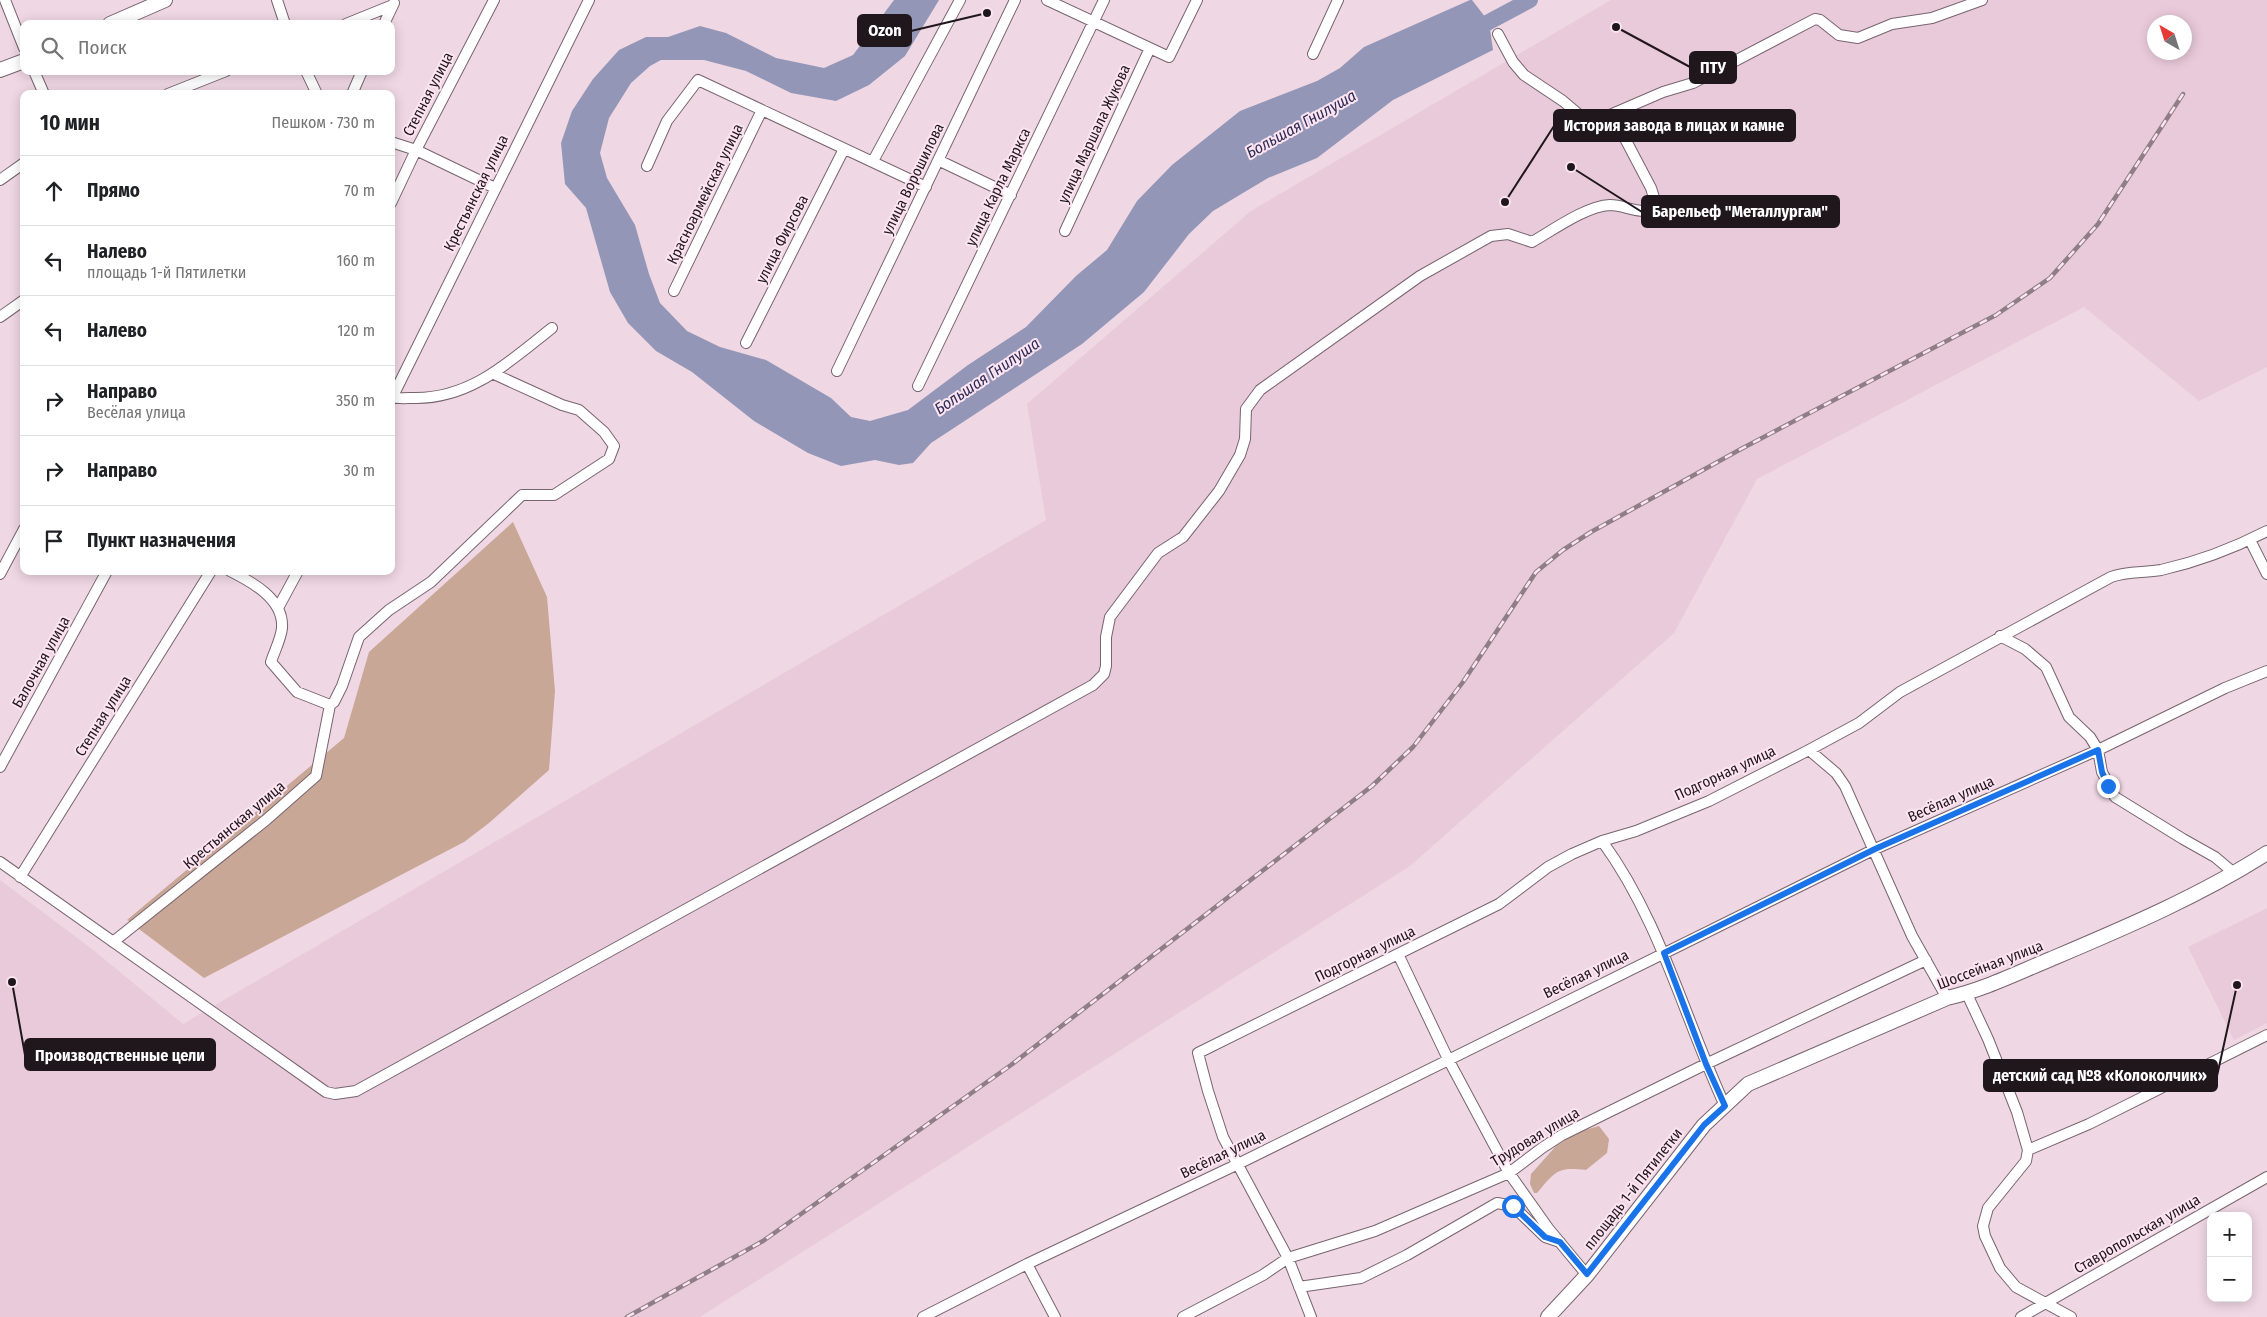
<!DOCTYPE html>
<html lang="ru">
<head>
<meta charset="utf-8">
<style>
	body { margin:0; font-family:"Fira Sans Condensed",sans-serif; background:#f6f6f6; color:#202124 }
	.controls { position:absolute; right:15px; bottom:15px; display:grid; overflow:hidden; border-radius:10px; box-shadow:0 2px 12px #0003 }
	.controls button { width:45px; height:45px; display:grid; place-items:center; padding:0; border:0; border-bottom:1px solid #e0e0e0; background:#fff; color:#202124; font:25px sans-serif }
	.compass { position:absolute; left:2147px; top:15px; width:45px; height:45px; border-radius:50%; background:#fff; box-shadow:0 2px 12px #0003; rotate:321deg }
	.stop { position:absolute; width:15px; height:15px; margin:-11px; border:4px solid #1a73e8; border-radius:50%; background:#fff }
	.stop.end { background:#1a73e8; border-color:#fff; box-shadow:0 1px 5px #0008 }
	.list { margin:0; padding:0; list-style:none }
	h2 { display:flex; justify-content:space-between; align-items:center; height:65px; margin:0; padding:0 20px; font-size:21px }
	h2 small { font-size:16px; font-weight:400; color:#757577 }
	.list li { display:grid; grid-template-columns:32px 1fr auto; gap:15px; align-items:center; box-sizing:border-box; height:70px; padding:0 20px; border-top:1px solid #e0e0e0 }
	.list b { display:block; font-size:19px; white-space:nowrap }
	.list p { margin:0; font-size:16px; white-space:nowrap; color:#757577 }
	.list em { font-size:16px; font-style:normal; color:#757577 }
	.icon { flex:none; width:28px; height:28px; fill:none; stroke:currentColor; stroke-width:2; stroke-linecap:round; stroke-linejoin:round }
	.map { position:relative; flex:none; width:2267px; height:1317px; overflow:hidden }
	.search { position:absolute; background:#fff; box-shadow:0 2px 12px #0003; left:20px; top:20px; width:375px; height:55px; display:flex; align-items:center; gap:12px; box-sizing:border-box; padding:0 18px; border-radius:10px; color:#757577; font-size:19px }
	.panel { position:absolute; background:#fff; box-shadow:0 2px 12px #0003; left:20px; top:90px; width:375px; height:485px; border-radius:10px }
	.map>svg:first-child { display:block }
</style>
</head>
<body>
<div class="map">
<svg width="2267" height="1317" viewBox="0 0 2267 1317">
	<rect width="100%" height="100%" fill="#efd7e4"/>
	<path fill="#e9cadb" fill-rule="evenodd" d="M1611,0H2267V367L2199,401L2084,307L1757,479L1674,633L1410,866L700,1317H0V880L92,949L183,1024L1046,520L1027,404L1251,211ZM2154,22H2184V52H2154Z
		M2267,908V1023L2234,1040L2188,947Z"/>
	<path fill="#c9a797" d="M513,522L547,597L555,691L549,770L489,823L464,842L204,978L127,920L344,738L369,652Z
		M1599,1126L1609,1139L1607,1153L1586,1170C1557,1167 1556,1171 1537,1193H1534L1530,1184L1531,1174L1556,1146L1578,1132Z"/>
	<path fill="#9396b6" d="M894,0H939L905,56L869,85L836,101L791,93L746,71L704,60H661L650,66L631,83L609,118L600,153L607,178L635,225L649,274L660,303L687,331L720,347L766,360L831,398L851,417L870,421L908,410L968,365L1026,327L1076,276L1107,250L1137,201L1172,165L1240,111L1317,81L1340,68L1364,47L1470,0H1472L1489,22L1493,50L1393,100L1317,158L1268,178L1213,211L1189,234L1144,292L1082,344L931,443L913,463L899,465L875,460L841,466L808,453L754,421L692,372L656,351L628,323L610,292L586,208L565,184L561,143L572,111L593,79L619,50L646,37H668L700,26L726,33L776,58L824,68L853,55Z"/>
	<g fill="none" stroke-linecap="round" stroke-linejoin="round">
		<path stroke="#9396b6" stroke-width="16" d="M1470,32L1530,0"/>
		<g stroke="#78646f" stroke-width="12">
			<path id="minor" d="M5,0L24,48
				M277,0L285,24
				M1047,0L1169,57L1197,0
				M346,24L393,5
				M384,24L394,3
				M1498,34L1513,62L1524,75L1563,101L1589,123L1595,124L1612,114L1663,92L1693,83L1815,19L1820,20L1839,35L1858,38L1892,24L1932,18L1982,0
				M1313,54L1338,0
				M34,71L44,94
				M306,71L317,94
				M168,94L226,71
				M352,94L362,71
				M391,142L416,150L495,188
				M873,161L960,0
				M940,161L1011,195
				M647,166L667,121L698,80L926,187
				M0,180L24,163
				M391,203L416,150L494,0
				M1065,231L1150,48
				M674,291L762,110
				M0,317L24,300
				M746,343L844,149
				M837,371L1015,0
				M918,386L1104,0
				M391,397C398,399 407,398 414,398C471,399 510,361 552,328
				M391,400L589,0
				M2250,540L2267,574
				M230,571C252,582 284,599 282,628C281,639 274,652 271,662L297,692L330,705
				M0,574L24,529
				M278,608L298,571
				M2000,636L2025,649L2046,667L2069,717L2090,737L2098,750L2102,772L2115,797L2183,839L2215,857L2234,873
				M330,705L334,702L342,686L359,637L389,610L431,582L522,495H554L609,459L614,446L604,432L579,410L562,405L494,374
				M1809,750L1836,773L1845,786L1912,936L1947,998
				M0,767L107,571
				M1602,841C1660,920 1684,1017 1725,1106
				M0,862L326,1092L335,1094L356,1091L1093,685L1104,674L1106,666V637L1110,617L1158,553L1183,537L1219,491L1240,455L1245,439L1246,409L1260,390L1420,276L1491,236L1508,234L1532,242C1553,230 1586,206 1610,205C1625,205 1633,213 1653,211L1656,204L1651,188L1612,114
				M20,877L211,571
				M113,942L266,820L316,776L330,705
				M1398,954L1448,1059L1509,1173L1548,1228L1587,1275
				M1967,994L1988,1039L2017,1112L2028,1150L2026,1161L1988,1208L1983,1226L1985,1236L2000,1268L2016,1287L2071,1317
				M2028,1150L2089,1124L2267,1035
				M1027,1264L1055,1317
				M1299,1287L1361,1278L1407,1255L1497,1203L1513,1206L1545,1237L1560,1242
				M923,1317L1027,1264L1236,1165L1875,849L2098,750L2225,688L2267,671
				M1183,1317L1263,1275L1288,1258L1375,1231L1509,1173L1542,1148L1562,1135L1706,1064L1926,960
				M1311,1317L1288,1258L1223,1137L1208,1091L1198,1053L1499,904L1548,867L1572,854L1602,841L1636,831L1709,801L1809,750L1859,723L1900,692L2111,577C2127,571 2144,573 2161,570C2197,562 2234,548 2267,531
				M2021,1317L2267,1177"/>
		</g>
		<g stroke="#78646f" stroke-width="16">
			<path id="major" d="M110,24L165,0
				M0,70L24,61
				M1548,1317L1587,1275L1704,1125L1748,1084L1947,998C1983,990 2017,973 2051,959C2124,928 2200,896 2267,853"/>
		</g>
		<use href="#minor" stroke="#fff" stroke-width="10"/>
		<use href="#major" stroke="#fff" stroke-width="14"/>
		<g stroke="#8f7e87" stroke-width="4.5">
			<path id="rail" d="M627,1317L763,1241L1011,1065L1372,786L1413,747L1463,682L1536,572L1563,550L1591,532L1741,449L1996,315L2050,278L2098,224L2183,94"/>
		</g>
		<use href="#rail" stroke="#fce4f1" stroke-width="2.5" stroke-dasharray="8" stroke-linecap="butt"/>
	</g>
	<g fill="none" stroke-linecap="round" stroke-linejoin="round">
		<path stroke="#1a73e8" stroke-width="6" d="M1513,1206L1545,1237L1560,1242L1587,1274L1704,1125L1725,1106L1706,1064L1664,953L1875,849L2098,750L2102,772L2108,786"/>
	</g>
	<g text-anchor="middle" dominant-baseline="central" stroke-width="4" stroke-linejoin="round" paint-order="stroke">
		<g font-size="15" fill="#20171c" stroke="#fce4f1">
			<text transform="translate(428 94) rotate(-63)">Степная улица</text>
			<text transform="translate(1094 134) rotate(-65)">улица Маршала Жукова</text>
			<text transform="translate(913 179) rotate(-64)">улица Ворошилова</text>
			<text transform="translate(998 187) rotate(-64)">улица Карла Маркса</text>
			<text transform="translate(476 193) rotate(-64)">Крестьянская улица</text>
			<text transform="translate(705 194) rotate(-64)">Красноармейская улица</text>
			<text transform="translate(782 239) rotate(-63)">улица Фирсова</text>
			<text transform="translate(41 662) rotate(-61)">Балочная улица</text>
			<text transform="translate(103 716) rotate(-58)">Степная улица</text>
			<text transform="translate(1725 773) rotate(-25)">Подгорная улица</text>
			<text transform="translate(1951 799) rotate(-24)">Весёлая улица</text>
			<text transform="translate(234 825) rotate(-40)">Крестьянская улица</text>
			<text transform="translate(1365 954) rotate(-26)">Подгорная улица</text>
			<text transform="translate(1990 965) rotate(-21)">Шоссейная улица</text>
			<text transform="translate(1586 974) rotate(-26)">Весёлая улица</text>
			<text transform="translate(1535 1137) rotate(-31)">Трудовая улица</text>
			<text transform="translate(1223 1154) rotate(-26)">Весёлая улица</text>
			<text transform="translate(1633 1189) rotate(-52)">площадь 1-й Пятилетки</text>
			<text transform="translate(2137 1234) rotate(-30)">Ставропольская улица</text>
		</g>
		<g font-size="16" font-style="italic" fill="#2d2d59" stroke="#fce4f1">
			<text transform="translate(1301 124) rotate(-29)">Большая Гнилуша</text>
			<text transform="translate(987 376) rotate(-34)">Большая Гнилуша</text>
		</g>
	</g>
	<path fill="none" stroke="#20171c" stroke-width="2" d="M987 13L911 31M1616 27L1690 67M1505 202L1554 126M1571 167L1642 212M12 982L25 1055M2237 985L2217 1076"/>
	<g fill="#20171c" stroke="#fce4f1" stroke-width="2">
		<circle cx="987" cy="13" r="5"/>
		<circle cx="1616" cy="27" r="5"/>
		<circle cx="1505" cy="202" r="5"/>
		<circle cx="1571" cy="167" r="5"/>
		<circle cx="12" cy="982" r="5"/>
		<circle cx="2237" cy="985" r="5"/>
	</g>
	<g fill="#20171c" stroke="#20171c" stroke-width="2">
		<rect x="858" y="15" width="53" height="31" rx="5"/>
		<rect x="1690" y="52" width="46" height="31" rx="5"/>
		<rect x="1554" y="110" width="241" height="31" rx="5"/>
		<rect x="1642" y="196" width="197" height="31" rx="5"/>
		<rect x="25" y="1039" width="190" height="31" rx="5"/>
		<rect x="1984" y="1060" width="233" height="31" rx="5"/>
	</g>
	<g font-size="16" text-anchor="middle" font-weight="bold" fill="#fff">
		<text x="885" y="36">Ozon</text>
		<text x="1713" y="73">ПТУ</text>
		<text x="1674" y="131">История завода в лицах и камне</text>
		<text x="1740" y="217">Барельеф "Металлургам"</text>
		<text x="120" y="1061">Производственные цели</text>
		<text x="2100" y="1081">детский сад №8 «Колоколчик»</text>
	</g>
</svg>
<div class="controls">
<button>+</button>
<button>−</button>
</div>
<svg class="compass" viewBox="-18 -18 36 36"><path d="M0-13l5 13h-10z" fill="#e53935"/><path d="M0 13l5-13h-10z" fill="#757577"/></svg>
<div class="stop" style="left:1513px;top:1206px"></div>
<div class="stop end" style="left:2108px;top:786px"></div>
<div class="search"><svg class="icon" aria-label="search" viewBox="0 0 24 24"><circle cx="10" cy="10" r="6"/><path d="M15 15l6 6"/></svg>Поиск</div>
<section class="panel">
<h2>10 мин<small>Пешком · 730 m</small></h2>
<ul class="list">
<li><svg class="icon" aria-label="ahead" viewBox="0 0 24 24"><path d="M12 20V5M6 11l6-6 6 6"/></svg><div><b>Прямо</b></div><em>70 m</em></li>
<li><svg class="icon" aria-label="left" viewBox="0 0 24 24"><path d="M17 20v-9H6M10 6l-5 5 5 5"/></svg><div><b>Налево</b><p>площадь 1-й Пятилетки</p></div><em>160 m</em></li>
<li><svg class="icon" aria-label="left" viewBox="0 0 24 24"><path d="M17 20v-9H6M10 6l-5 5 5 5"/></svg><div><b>Налево</b></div><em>120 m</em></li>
<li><svg class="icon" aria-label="right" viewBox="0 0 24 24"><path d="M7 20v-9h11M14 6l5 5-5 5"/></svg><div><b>Направо</b><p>Весёлая улица</p></div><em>350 m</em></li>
<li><svg class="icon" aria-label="right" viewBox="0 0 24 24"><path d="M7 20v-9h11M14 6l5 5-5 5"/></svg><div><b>Направо</b></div><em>30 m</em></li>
<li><svg class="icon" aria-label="arrive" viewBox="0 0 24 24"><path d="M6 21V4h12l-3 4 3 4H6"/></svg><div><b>Пункт назначения</b></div></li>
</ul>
</section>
</div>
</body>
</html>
